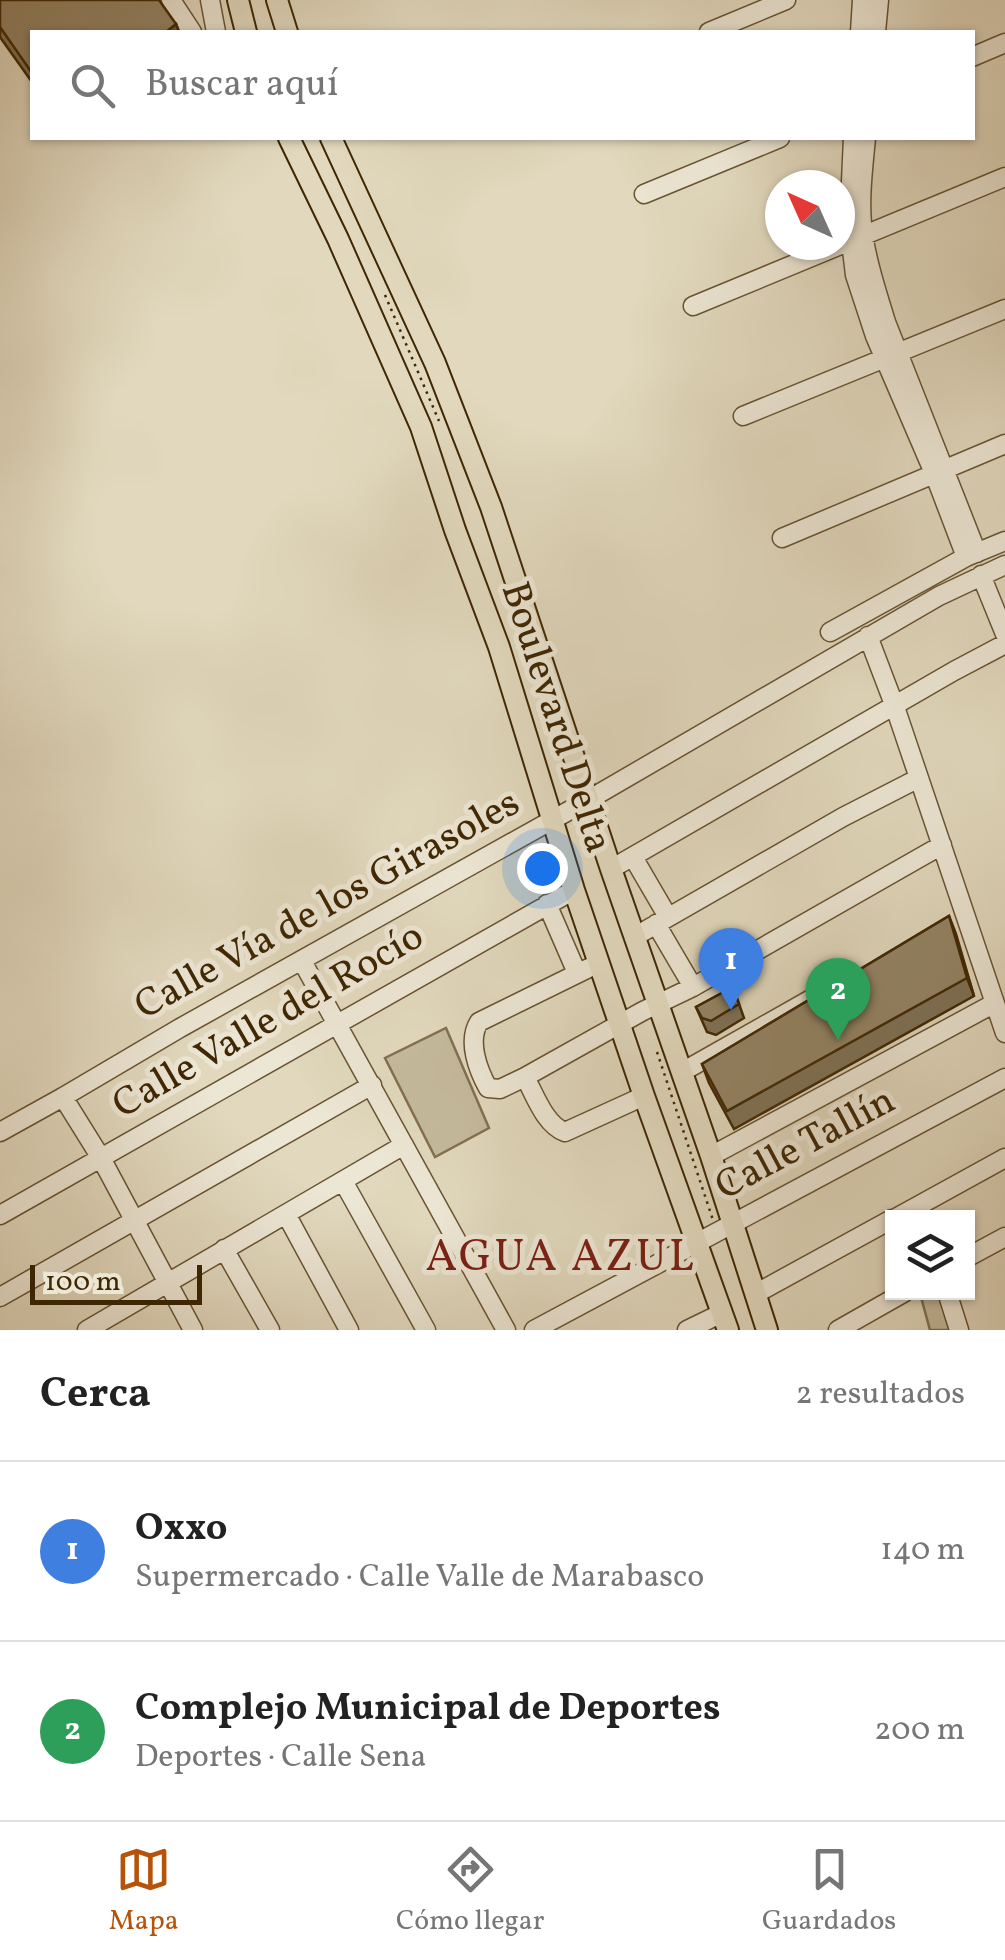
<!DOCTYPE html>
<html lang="es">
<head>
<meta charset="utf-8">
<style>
	body { margin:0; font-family:Vollkorn,serif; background:#f2f2f2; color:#222 }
	.controls { position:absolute; right:30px; bottom:30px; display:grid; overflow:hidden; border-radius:0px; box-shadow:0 2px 8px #0004 }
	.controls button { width:90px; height:90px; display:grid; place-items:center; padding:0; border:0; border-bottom:2px solid #e0e0e0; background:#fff; color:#222; font:50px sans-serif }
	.compass { position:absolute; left:765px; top:170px; width:90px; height:90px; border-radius:50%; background:#fff; box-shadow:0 2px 8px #0004; rotate:315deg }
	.scale { position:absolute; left:30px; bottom:25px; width:172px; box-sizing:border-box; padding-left:10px; border:5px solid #3f2703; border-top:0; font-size:28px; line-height:35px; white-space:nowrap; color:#3f2703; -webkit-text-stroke:8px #ece6d4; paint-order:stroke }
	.you { position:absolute; left:542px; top:868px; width:35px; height:35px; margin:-25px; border:8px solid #fff; border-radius:50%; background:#1a73e8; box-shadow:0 0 0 15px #1a73e833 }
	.badge { display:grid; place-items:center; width:65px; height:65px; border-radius:50%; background:#b45309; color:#fff; font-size:32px; font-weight:700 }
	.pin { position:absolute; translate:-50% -82px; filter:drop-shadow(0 2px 5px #0008) }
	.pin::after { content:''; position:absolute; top:52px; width:35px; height:30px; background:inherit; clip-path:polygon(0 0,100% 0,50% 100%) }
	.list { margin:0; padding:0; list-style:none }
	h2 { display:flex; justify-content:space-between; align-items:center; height:130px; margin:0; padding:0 40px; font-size:42px }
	h2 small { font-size:32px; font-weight:400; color:#767676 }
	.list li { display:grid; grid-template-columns:65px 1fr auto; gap:30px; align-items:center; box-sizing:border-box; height:180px; padding:0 40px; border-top:2px solid #e0e0e0 }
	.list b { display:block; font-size:38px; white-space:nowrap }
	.list p { margin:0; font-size:32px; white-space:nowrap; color:#767676 }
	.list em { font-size:32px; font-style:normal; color:#767676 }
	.icon { flex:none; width:55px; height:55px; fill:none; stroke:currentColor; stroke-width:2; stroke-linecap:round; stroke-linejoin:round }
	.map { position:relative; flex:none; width:1005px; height:1330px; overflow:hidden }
	.search { position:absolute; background:#fff; box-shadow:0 2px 8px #0004; left:30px; right:30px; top:30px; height:110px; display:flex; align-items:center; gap:25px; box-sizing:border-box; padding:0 35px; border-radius:0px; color:#767676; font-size:38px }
	.sheet { height:490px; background:#fff }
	nav { display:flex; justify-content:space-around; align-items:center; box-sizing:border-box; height:140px; border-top:2px solid #e0e0e0; background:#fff; font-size:28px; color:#767676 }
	nav a { display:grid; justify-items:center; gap:5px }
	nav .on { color:#b45309 }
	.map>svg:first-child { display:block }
</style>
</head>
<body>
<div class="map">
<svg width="1005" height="1330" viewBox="0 0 1005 1330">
	<rect width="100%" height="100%" fill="#e1d8bd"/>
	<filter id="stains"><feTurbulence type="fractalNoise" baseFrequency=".002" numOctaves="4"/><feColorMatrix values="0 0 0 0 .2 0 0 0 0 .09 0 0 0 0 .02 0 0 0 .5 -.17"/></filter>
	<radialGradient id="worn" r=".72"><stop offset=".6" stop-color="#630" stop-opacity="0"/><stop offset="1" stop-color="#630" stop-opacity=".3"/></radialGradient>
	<path fill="#c5ba9d" stroke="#827050" stroke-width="2.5" d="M446,1028L489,1128L435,1157L385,1058Z
		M927,1293H943L952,1330H930L921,1297Z"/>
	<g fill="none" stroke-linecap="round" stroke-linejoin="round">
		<g stroke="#685332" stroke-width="21">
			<path id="minor" d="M171,0L192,32
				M210,0L216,32
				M709,32L786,0
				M860,32L862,0
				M876,32L879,0
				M972,57L1005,43
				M853,138L849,225L855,275L875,336L934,473L966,557
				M866,138C863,170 858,206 864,239C868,267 878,295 886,322L977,553
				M644,194L780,138
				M693,306L1005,177
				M743,416L1005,309
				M782,538L1005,444
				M981,575L1005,634
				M830,632L966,557L1005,541
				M868,636L895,707L1005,1033
				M633,857L668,917
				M611,869L954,671L1005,644
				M547,904L577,973
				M656,924L693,987
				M634,937L843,817L919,778
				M302,961L506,1330
				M599,963L479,1022C467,1041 478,1070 488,1088L500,1089L525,1077L643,1011L693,987L942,845
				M682,1072L820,994
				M525,1077C535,1095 545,1125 565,1132L644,1096
				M63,1097L101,1158L193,1330
				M0,1132L63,1097L180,1028L588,800L939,596L1005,565
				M711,1156L995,1003
				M343,1181L426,1330
				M286,1214L349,1330
				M0,1215L574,890
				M896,1218L1005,1158
				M224,1249L270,1330
				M968,1257L1005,1237
				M947,1292L959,1330
				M755,1294L892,1219
				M0,1297L372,1085
				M87,1330L404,1145
				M534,1330L1005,1078
				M687,1330L722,1313
				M838,1330L905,1292"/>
		</g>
		<g stroke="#3f2703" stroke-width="24">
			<path id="major" d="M238,0L246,32
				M277,0L287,32
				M289,138L338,239L421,427L455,530L499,647L574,890L644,1096L728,1330
				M331,138L435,363L491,507L611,869L711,1156L767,1330"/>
		</g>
		<path stroke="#3f2703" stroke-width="2.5" stroke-dasharray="2.5 5" stroke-linecap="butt" d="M385,295L439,421
			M657,1052L713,1220"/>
		<use href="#minor" stroke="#ece6d4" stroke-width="18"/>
		<use href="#major" stroke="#e1d8bd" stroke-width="20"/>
	</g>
	<path fill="#7e7156" stroke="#3f2703" stroke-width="2.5" d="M0,0L176,24L179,32H32V82L0,37Z
		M949,916L974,996L734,1129L709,1083L702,1064Z
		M733,987L744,1018L716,1035L707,1032L696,1007Z"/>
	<path fill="#675c46" stroke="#3f2703" stroke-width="2.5" d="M176,24L179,32H166Z
		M949,916L956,934L974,996L967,978Z"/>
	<path fill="#938364" stroke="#3f2703" stroke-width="2.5" d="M0,0H159L176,24L166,32H32V73L0,27Z
		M949,916L967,978L727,1111L702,1064Z
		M733,987L739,1004L711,1021L702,1018L696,1007Z"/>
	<g text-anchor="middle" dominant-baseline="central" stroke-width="10" stroke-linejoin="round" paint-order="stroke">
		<g font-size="40" fill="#3f2703" stroke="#ece6d4">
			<text transform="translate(555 718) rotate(72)">Boulevard Delta</text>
			<text transform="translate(328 906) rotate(-29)">Calle Vía de los Girasoles</text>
			<text transform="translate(269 1022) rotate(-30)">Calle Valle del Rocío</text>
			<text transform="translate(806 1145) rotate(-28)">Calle Tallín</text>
		</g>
		<g font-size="45" letter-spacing="2.5" fill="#7a1f14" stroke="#ece6d4">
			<text x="561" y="1258">AGUA AZUL</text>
		</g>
	</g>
	<rect width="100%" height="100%" filter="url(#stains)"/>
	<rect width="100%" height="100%" fill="url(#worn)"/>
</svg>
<div class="controls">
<button><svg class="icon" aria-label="layers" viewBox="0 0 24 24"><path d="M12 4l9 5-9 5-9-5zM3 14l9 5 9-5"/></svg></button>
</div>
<svg class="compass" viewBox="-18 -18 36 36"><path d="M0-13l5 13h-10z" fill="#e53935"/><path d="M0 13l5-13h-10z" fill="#767676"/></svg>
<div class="scale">100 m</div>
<div class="you"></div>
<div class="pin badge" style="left:731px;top:1010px;background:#3f7fe0">1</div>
<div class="pin badge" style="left:838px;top:1040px;background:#2e9e5b">2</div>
<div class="search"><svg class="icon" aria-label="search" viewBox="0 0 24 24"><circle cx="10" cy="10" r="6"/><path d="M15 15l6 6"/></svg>Buscar aquí</div>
</div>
<section class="sheet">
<h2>Cerca<small>2 resultados</small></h2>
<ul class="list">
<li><span class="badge" style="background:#3f7fe0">1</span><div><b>Oxxo</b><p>Supermercado · Calle Valle de Marabasco</p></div><em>140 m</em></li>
<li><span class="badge" style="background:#2e9e5b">2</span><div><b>Complejo Municipal de Deportes</b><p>Deportes · Calle Sena</p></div><em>200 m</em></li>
</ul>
</section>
<nav>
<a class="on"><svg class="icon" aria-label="map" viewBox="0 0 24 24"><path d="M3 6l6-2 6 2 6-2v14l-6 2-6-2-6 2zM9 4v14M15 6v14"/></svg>Mapa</a>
<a><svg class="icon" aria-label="directions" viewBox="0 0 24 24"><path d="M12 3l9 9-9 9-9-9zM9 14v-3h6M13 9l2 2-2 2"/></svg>Cómo llegar</a>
<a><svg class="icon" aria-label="saved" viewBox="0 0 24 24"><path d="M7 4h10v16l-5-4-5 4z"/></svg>Guardados</a>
</nav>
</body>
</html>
